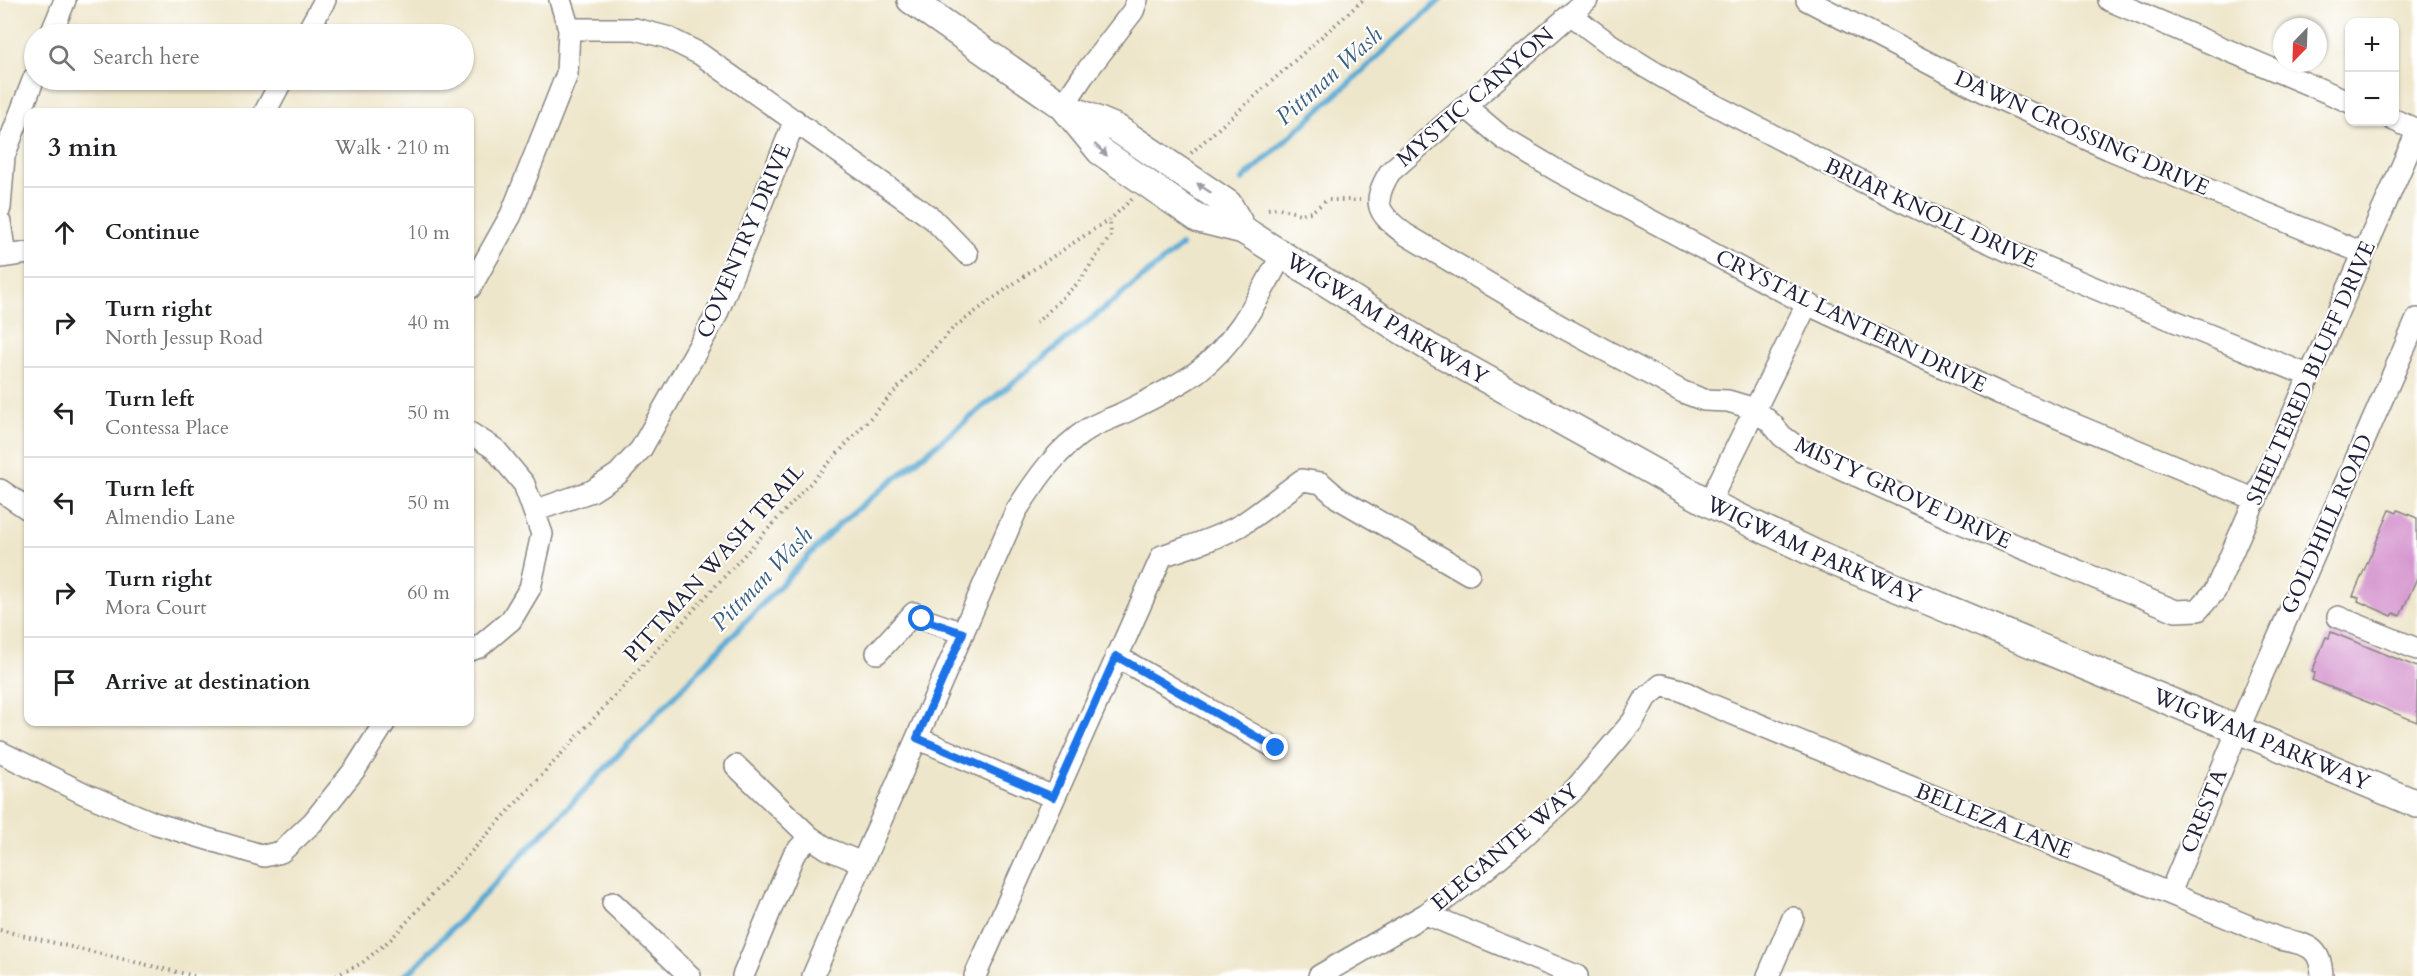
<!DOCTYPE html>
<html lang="en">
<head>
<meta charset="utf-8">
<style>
	body { margin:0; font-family:Cardo,serif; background:#f6f6f6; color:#202124 }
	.controls { position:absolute; right:18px; top:18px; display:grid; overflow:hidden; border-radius:12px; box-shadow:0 2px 4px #0004 }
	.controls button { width:54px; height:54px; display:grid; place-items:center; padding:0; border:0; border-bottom:2px solid #e0e0e0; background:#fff; color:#202124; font:30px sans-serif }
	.compass { position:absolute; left:2273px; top:18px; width:54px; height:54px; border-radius:50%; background:#fff; box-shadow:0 2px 4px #0004; rotate:203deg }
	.stop { position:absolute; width:18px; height:18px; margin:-14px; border:4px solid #1a73e8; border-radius:50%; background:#fff }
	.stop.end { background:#1a73e8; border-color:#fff; box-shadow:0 2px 6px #0008 }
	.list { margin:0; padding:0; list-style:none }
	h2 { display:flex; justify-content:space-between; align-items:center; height:78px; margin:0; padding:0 24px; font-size:26px }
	h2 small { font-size:20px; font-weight:400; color:#757577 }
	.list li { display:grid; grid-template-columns:39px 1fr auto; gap:18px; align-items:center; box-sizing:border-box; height:90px; padding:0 24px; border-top:2px solid #e0e0e0 }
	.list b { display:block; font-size:22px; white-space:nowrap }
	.list p { margin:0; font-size:20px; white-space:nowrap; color:#757577 }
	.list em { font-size:20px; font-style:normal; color:#757577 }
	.icon { flex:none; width:33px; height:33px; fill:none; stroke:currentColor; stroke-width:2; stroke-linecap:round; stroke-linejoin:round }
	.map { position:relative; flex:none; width:2417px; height:976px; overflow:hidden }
	.search { position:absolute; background:#fff; box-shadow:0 2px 4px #0004; left:24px; top:24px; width:450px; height:66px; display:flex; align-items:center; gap:15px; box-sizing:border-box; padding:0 21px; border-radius:33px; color:#757577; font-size:22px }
	.panel { position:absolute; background:#fff; box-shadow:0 2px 4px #0004; left:24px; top:108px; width:450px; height:618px; border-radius:12px }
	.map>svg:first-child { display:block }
</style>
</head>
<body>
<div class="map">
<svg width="2417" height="976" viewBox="0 0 2417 976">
	<rect width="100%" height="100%" fill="#fff"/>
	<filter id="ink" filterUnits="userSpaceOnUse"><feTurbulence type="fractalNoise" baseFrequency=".0167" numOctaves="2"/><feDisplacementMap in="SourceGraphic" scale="12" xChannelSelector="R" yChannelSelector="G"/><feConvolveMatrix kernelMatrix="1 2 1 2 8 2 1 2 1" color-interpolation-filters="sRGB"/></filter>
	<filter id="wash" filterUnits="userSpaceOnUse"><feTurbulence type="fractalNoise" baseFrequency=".008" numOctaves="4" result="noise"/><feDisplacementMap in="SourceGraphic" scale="24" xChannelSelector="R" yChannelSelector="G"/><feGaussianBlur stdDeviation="1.35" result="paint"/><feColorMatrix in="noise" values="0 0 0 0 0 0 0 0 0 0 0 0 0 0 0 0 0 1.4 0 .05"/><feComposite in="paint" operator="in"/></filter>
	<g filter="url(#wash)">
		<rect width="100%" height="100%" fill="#eee6ca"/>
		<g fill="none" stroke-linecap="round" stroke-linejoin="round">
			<path stroke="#58a9d3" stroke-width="6" d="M1242,180L1440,0
				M404,976L411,971L840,523L1181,246"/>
		</g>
		<g id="blocks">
			<path fill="#d595cf" d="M2390,510L2397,513L2398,510L2417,518V578L2400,616L2394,613L2392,616L2358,601L2359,598L2353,596Z
				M2331,632L2417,667V722L2312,680L2315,673L2312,672L2326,637L2329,638Z"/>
		</g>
	</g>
	<g filter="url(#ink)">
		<use href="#blocks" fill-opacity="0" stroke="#888482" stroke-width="1.5"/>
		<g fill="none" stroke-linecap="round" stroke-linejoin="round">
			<g stroke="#888482" stroke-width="24">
				<path id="minor" d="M1587,0L1390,172C1371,203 1377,213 1405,234L1562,327L1683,392L1704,400L1728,401L1755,409L1772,424L1782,436L1801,450L1954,520L2176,611L2198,610L2215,591L2417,132
					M1807,0L1987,93L2109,149L2363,253
					M2109,0L2350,102
					M1571,14C1630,65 1704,99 1772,135C1865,184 1958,230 2054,271C2139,307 2224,341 2310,376
					M569,29H635L666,37L700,54L933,219L967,254
					M51,34L65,0
					M306,34L325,0
					M1063,106L1083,76L1133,11L1137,0
					M1465,106L1504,139L1558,171L1807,304L2001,394L2256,500
					M265,112L282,80
					M2394,120L2417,130
					M0,208L4,156L34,78
					M0,222L5,256
					M0,257L28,253
					M470,288L511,215L567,74L569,29L560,0
					M470,433L495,449L524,484L542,534L530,588L511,620L479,647L470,650
					M0,490L28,509
					M1709,503L1807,304
					M534,511L592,491L618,474L641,449L716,316L795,120
					M2338,617L2417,649
					M877,653L914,613L922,619L963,633
					M1116,656L1276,748
					M917,738L1053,797
					M0,752L85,794L154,823L264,856L281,852L313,822L356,768L385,722
					M736,766L810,837L828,849L862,863
					M2170,893L2238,730L2417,319
					M613,903L690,976
					M1426,914L1577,976
					M743,976L794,854L810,837
					M813,976L1016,511C1036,480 1056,450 1088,429C1098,423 1110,419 1121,414C1147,401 1173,389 1197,372C1237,342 1258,298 1282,255
					M975,976L1162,556C1188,547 1216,539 1241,525C1263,511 1281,495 1302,480L1321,483L1338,498L1469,574
					M1319,976L1426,914L1482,872L1521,839L1576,788L1633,721L1645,699L1661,685L1681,690L1702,701L2280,939C2306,944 2321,946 2322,976
					M1768,976L1793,918"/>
			</g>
			<g stroke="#888482" stroke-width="30">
				<g id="major">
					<path d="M911,0L1063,106L1116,128L1228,204L1243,230"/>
					<path id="s1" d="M1063,106L1100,151L1199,219L1243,230L1427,346L1709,503L1820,556L2417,804"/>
				</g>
			</g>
			<path stroke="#888482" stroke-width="4" stroke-dasharray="1.5 4.5" stroke-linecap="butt" d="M1191,153L1363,0
				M1268,209L1279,208L1300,214L1311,212L1327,200H1360
				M1036,323L1079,282L1111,235L1110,219
				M0,930L194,976
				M336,976L362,963L391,939L953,328L1031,271L1114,216L1132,199"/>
			<use href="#minor" stroke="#fff" stroke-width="21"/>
			<use href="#major" stroke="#fff" stroke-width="27"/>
		</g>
		<defs><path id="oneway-solid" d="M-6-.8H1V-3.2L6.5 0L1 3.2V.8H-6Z" transform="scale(1.5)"/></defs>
		<g fill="#9c9ca7">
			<use href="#oneway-solid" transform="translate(1101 150) rotate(43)"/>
			<use href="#oneway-solid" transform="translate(1204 188) rotate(-146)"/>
		</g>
	</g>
	<g fill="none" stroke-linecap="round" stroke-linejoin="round" filter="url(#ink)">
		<path stroke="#1a73e8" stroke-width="8" d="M922,619L963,633L917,738L1053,797L1116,656L1276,748"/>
	</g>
	<g text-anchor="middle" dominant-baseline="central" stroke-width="4.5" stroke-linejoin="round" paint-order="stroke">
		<g font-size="22" fill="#22223b" stroke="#fff">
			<text transform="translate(1475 97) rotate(-41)">MYSTIC CANYON</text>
			<text transform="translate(2082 133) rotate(24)">DAWN CROSSING DRIVE</text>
			<text transform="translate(1931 213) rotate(25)">BRIAR KNOLL DRIVE</text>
			<text transform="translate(744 241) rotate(-67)">COVENTRY DRIVE</text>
			<text stroke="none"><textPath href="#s1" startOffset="393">WIGWAM PARKWAY</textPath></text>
			<text transform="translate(1851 321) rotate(26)">CRYSTAL LANTERN DRIVE</text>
			<text transform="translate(2311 373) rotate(-66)">SHELTERED BLUFF DRIVE</text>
			<text transform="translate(1903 493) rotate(25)">MISTY GROVE DRIVE</text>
			<text transform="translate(2327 524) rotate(-66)">GOLDHILL ROAD</text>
			<text stroke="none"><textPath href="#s1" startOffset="879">WIGWAM PARKWAY</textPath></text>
			<text transform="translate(714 563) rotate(-48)">PITTMAN WASH TRAIL</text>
			<text stroke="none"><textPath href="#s1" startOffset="1365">WIGWAM PARKWAY</textPath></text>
			<text transform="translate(2204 811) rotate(-68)">CRESTA</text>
			<text transform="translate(1994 821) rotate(22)">BELLEZA LANE</text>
			<text transform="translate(1505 847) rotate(-40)">ELEGANTE WAY</text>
		</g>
		<g font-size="24" font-style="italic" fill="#3a5f7f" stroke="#fff">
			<text transform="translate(1329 76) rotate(-42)">Pittman Wash</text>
			<text transform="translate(762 579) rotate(-46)">Pittman Wash</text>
		</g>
	</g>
</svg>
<div class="controls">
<button>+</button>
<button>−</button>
</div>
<svg class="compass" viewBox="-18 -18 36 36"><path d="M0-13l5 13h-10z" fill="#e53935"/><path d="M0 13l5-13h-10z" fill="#757577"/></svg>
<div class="stop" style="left:922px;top:619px"></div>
<div class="stop end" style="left:1276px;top:748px"></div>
<div class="search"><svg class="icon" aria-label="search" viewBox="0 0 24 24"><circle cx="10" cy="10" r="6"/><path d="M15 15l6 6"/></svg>Search here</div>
<section class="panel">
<h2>3 min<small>Walk · 210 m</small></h2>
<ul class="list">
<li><svg class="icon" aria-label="ahead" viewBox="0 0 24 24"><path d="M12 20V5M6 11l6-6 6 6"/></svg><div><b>Continue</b></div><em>10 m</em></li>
<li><svg class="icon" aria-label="right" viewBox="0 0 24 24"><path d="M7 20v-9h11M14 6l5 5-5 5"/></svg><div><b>Turn right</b><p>North Jessup Road</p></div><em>40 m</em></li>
<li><svg class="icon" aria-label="left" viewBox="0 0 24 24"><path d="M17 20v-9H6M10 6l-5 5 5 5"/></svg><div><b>Turn left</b><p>Contessa Place</p></div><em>50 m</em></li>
<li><svg class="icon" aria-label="left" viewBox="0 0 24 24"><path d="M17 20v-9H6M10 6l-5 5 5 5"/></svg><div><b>Turn left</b><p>Almendio Lane</p></div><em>50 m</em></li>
<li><svg class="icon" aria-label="right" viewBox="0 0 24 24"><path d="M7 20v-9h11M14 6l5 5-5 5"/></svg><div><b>Turn right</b><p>Mora Court</p></div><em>60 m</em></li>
<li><svg class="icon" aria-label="arrive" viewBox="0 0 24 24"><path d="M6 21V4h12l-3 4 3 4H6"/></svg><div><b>Arrive at destination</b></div></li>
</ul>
</section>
</div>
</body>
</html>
